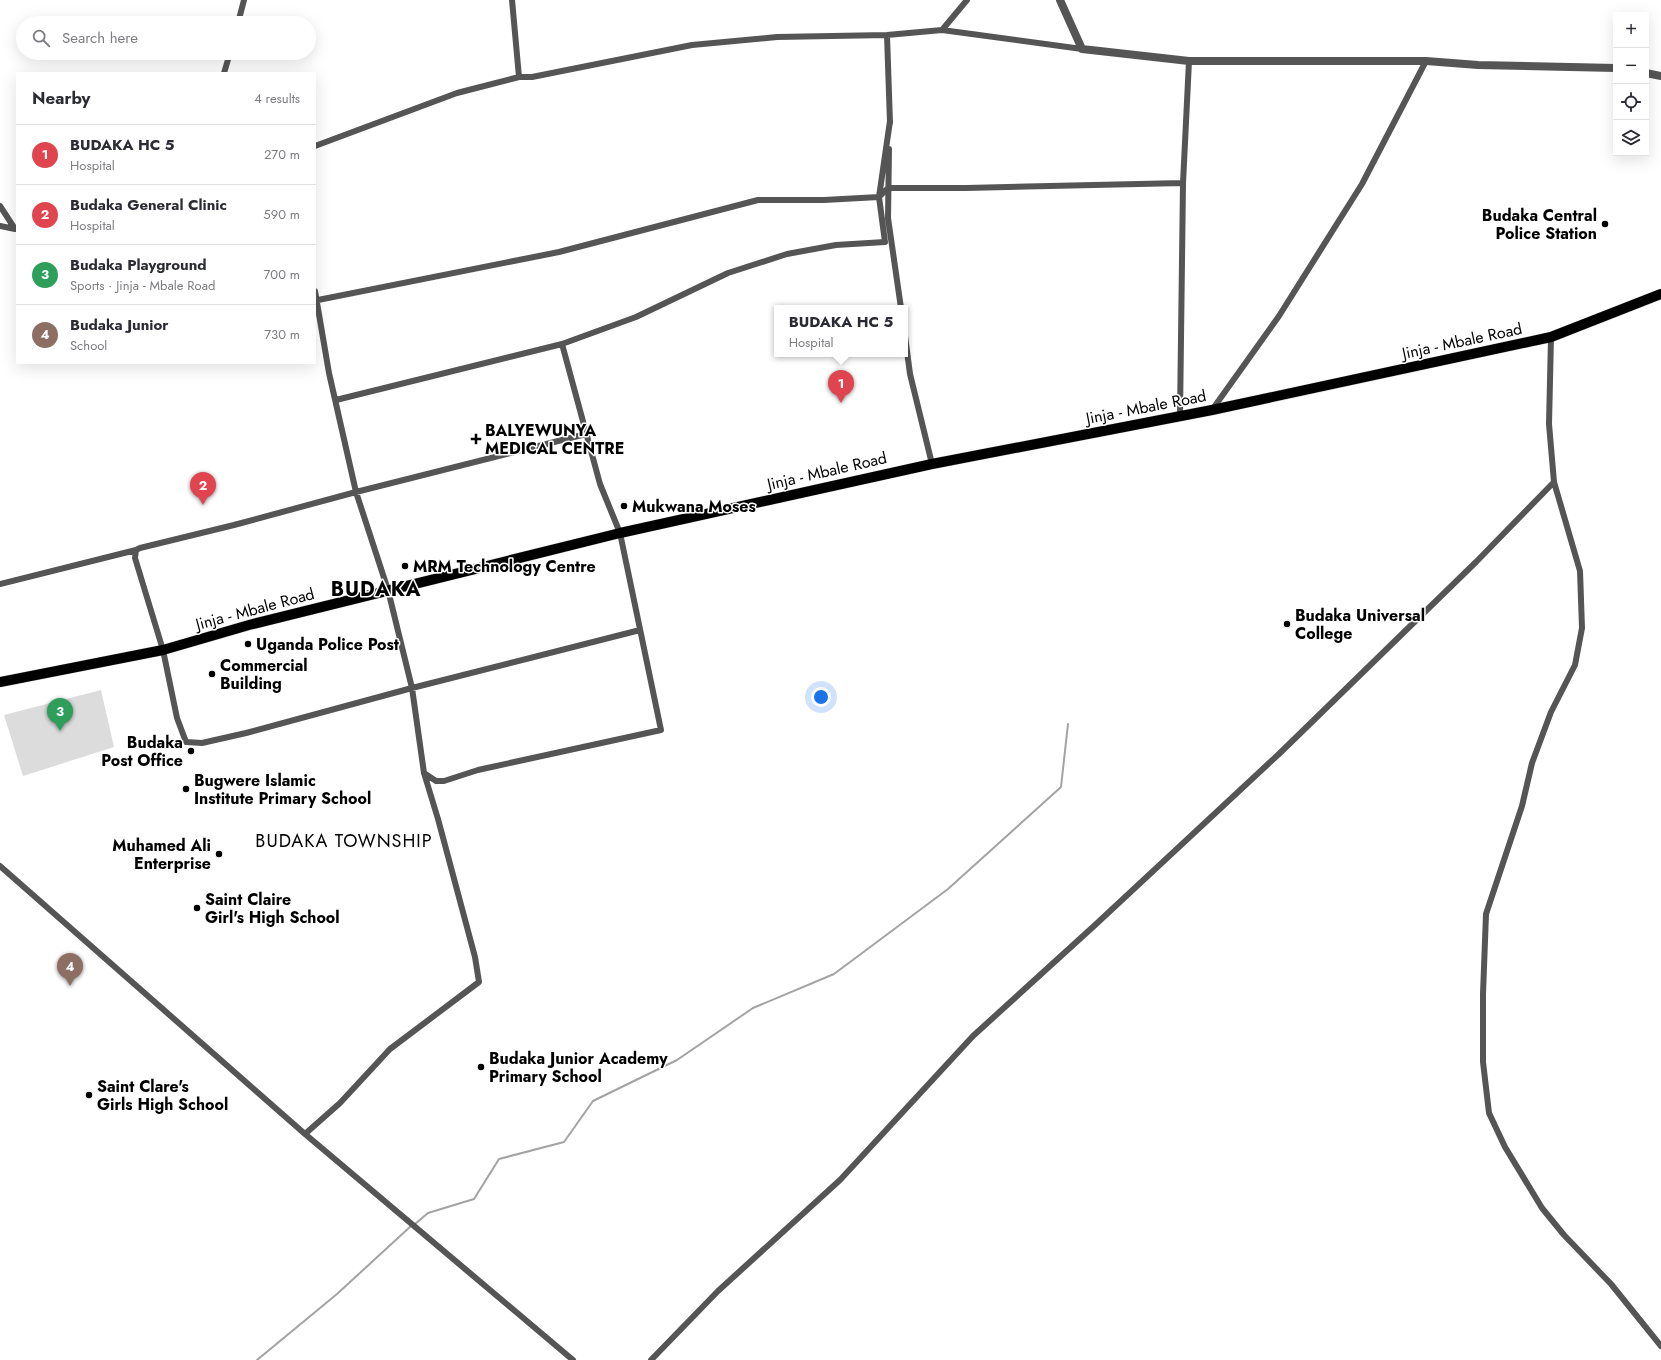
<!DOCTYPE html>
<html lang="en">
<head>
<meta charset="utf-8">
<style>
	body { margin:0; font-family:Jost,sans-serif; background:#f2f2f3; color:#2b2b33 }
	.controls { position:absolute; right:12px; top:12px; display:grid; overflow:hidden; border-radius:0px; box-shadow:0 4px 16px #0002 }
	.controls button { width:36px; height:36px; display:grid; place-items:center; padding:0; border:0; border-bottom:1px solid #e1e1e2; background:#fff; color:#2b2b33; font:20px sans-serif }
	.you { position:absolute; left:821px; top:697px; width:14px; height:14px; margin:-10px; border:3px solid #fff; border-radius:50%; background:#1a73e8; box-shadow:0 0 0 6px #1a73e833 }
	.badge { display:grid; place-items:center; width:26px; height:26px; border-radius:50%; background:#111827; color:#fff; font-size:13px; font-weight:700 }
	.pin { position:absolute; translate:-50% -33px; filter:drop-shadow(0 1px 2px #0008) }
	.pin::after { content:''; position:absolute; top:21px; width:14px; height:12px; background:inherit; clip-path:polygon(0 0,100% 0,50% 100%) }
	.popup { position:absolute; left:774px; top:305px; width:134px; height:52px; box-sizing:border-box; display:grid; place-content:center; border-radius:0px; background:#fff; filter:drop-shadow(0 1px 3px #0005); font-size:13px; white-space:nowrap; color:#7c7c81 }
	.popup b { font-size:15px; color:#2b2b33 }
	.popup::after { content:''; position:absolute; left:50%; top:100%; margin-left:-8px; border:8px solid transparent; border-top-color:#fff }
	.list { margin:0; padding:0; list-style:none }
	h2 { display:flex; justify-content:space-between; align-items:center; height:52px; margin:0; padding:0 16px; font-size:17px }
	h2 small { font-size:13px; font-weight:400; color:#7c7c81 }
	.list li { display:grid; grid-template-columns:26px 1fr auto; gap:12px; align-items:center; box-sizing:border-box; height:60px; padding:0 16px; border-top:1px solid #e1e1e2 }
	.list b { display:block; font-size:15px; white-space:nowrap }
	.list p { margin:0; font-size:13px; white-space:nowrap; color:#7c7c81 }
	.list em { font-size:13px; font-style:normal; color:#7c7c81 }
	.icon { flex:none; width:22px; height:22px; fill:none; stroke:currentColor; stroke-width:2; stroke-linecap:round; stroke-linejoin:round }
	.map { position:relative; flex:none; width:1661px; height:1360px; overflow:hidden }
	.search { position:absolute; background:#fff; box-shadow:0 4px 16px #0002; left:16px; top:16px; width:300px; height:44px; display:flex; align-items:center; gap:10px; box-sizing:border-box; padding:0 14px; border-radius:22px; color:#7c7c81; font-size:15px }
	.panel { position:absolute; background:#fff; box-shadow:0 4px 16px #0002; left:16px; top:72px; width:300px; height:292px; border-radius:0px }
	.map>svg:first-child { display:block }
</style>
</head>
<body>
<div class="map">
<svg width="1661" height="1360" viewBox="0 0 1661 1360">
	<rect width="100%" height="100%" fill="#fff"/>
	<path fill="#dcdcdc" d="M101,690L114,747L23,776L4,715Z"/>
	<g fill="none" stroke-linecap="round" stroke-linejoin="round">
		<path stroke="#a3a3a3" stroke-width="2" d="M415,1224L428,1213L474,1199L499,1159L564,1142L593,1101L677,1060L753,1008L834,974L948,889L1061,787L1068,724
			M257,1360L337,1294L411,1226"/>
		<g stroke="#dbdbdb" stroke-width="11">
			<path id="primary" d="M0,682L163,650L249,625L620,533L932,464L1212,410L1551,337L1661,294"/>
		</g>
		<path stroke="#555" stroke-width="6" d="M512,0L519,77
			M238,23L244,0
			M942,30L967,0
			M887,35L890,123
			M224,73L230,53
			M315,146L457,93L519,77H532L692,45L777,37L887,35L942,30L1082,49
			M889,149L888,218L901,308
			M0,206L15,229H17
			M0,226L15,229
			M318,300L559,252L758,200H824L879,197L888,188H966L1183,183
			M905,336L910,374L932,464
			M1551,337L1549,424L1554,482L1580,571L1582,628L1575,665L1551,712L1532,763L1522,806L1486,914L1483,994V1062L1489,1113L1505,1147L1542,1208L1564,1235L1611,1284L1661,1346
			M562,344L636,317L728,273L787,254L836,245L885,242L879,197L890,121
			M336,400L562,344L600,484L620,533L661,730L478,770L444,781H436L424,773
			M1212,410L1279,316L1362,184L1426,61
			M1180,416L1183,183L1189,61
			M586,434L356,492L234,525L140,548L136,550L135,558L163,650L177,718L186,742L202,743L246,733L412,688L640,630
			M0,584L136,550
			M0,866L305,1134L573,1360
			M305,1134L340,1103L390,1049L479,982L475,957L438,819L424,773L412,688L388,590L356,492L329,373L315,291
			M651,1360L718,1291L840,1180L973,1036L1094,926L1281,752L1476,562L1554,482"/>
		<path stroke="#555" stroke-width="8" d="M1060,0L1082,49L1189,61H1426L1478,65L1616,68
			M1646,73L1661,76"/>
		<use href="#primary" stroke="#000" stroke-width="10"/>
	</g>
	<g fill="#000" stroke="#fff" stroke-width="1.5">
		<circle cx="1605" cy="224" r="4"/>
		<path d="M474 433h4v4h4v4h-4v4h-4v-4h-4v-4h4z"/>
		<circle cx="624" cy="506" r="4"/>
		<circle cx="405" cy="566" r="4"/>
		<circle cx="1287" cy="624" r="4"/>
		<circle cx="248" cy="644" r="4"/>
		<circle cx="212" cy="674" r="4"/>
		<circle cx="191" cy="751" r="4"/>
		<circle cx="186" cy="789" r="4"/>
		<circle cx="219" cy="854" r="4"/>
		<circle cx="197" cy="908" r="4"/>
		<circle cx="481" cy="1067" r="4"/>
		<circle cx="89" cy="1095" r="4"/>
	</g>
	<g text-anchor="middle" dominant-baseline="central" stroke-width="3" stroke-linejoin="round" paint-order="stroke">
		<g font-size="16" font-weight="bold" fill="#000" stroke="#fff" text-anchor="start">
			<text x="1597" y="215" text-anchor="end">Budaka Central<tspan x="1597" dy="18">Police Station</tspan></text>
			<text x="485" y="430">BALYEWUNYA<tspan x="485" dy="18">MEDICAL CENTRE</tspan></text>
			<text x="632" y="506">Mukwana Moses</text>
			<text x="413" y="566">MRM Technology Centre</text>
			<text x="1295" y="615">Budaka Universal<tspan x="1295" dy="18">College</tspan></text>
			<text x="256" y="644">Uganda Police Post</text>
			<text x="220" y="665">Commercial<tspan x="220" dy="18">Building</tspan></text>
			<text x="183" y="742" text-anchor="end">Budaka<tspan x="183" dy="18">Post Office</tspan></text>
			<text x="194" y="780">Bugwere Islamic<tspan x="194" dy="18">Institute Primary School</tspan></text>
			<text x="211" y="845" text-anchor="end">Muhamed Ali<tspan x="211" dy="18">Enterprise</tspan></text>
			<text x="205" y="899">Saint Claire<tspan x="205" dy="18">Girl's High School</tspan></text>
			<text x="489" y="1058">Budaka Junior Academy<tspan x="489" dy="18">Primary School</tspan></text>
			<text x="97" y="1086">Saint Clare's<tspan x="97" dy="18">Girls High School</tspan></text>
		</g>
		<g font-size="16" fill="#000" stroke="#fff">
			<text transform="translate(1462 341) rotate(-12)">Jinja - Mbale Road</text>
			<text transform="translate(1146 407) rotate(-11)">Jinja - Mbale Road</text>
			<text transform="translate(827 471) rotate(-13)">Jinja - Mbale Road</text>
			<text transform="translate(255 609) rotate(-15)">Jinja - Mbale Road</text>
		</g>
		<g font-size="18" letter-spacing="1" fill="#000" stroke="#fff">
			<text x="344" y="841">BUDAKA TOWNSHIP</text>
		</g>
		<g font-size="20" font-weight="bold" letter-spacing="1" fill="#000" stroke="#fff">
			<text x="376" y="589">BUDAKA</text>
		</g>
	</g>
</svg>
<div class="controls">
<button>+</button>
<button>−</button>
<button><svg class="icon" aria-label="locate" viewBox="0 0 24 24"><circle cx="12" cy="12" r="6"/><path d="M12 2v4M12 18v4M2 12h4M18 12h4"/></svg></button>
<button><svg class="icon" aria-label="layers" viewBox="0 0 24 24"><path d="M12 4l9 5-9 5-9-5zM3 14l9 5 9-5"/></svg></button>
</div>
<div class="you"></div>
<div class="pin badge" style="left:841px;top:403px;background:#e0444e">1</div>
<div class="popup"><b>BUDAKA HC 5</b>Hospital</div>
<div class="pin badge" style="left:203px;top:505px;background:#e0444e">2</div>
<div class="pin badge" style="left:60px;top:731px;background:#2e9e5b">3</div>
<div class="pin badge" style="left:70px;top:986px;background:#8d6e63">4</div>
<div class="search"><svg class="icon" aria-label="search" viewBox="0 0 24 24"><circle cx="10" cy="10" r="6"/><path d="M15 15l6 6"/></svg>Search here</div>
<section class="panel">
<h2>Nearby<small>4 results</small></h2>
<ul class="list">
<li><span class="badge" style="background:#e0444e">1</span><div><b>BUDAKA HC 5</b><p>Hospital</p></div><em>270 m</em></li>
<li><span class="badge" style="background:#e0444e">2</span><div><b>Budaka General Clinic</b><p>Hospital</p></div><em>590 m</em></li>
<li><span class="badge" style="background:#2e9e5b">3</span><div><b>Budaka Playground</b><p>Sports · Jinja - Mbale Road</p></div><em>700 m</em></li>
<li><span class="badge" style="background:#8d6e63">4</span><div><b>Budaka Junior</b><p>School</p></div><em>730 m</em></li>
</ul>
</section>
</div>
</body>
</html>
